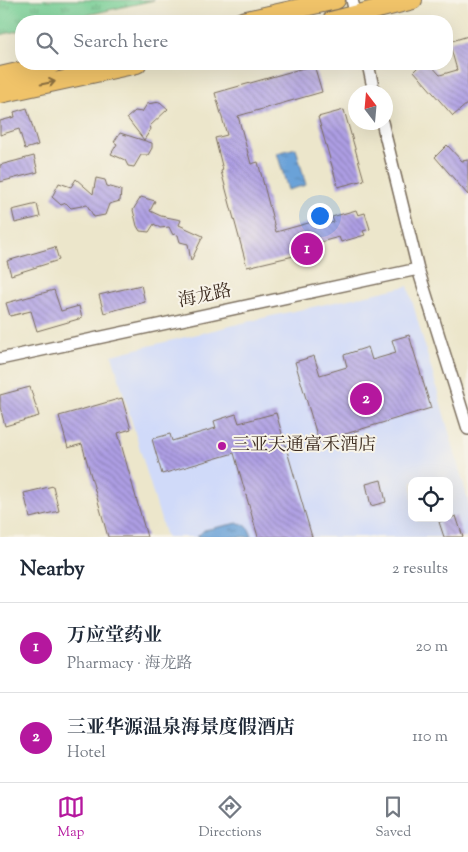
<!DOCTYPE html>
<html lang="en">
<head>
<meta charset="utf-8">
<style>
	body { margin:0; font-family:"Sorts Mill Goudy","Noto Serif SC",serif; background:#f6f6f7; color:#1f2937 }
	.controls { position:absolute; right:15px; bottom:15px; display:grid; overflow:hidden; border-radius:10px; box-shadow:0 5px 20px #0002 }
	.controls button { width:45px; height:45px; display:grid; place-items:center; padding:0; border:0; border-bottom:1px solid #e0e1e3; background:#fff; color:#1f2937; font:25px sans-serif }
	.compass { position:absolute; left:348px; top:85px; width:45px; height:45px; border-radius:50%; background:#fff; box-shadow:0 5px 20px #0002; rotate:344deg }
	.you { position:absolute; left:319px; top:215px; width:18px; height:18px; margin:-12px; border:4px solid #fff; border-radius:50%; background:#1a73e8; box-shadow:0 0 0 8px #1a73e833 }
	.badge { display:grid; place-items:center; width:32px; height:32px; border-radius:50%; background:#b5179e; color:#fff; font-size:16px; font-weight:700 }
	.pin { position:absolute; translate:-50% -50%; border:2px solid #fff; box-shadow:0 1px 5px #0006 }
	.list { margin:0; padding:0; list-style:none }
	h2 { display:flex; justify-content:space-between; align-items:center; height:65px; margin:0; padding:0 20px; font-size:21px }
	h2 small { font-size:16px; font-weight:400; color:#747a83 }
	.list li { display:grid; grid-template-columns:32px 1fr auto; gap:15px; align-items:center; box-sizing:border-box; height:90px; padding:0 20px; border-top:1px solid #e0e1e3 }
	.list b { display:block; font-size:19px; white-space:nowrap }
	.list p { margin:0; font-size:16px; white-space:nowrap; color:#747a83 }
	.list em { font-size:16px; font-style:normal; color:#747a83 }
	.icon { flex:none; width:28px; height:28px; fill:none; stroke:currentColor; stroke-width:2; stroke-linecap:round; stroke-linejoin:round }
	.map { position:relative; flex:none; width:468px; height:537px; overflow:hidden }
	.search { position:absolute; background:#fff; box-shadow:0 5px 20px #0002; left:15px; right:15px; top:15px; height:55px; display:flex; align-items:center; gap:12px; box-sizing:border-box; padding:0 18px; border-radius:20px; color:#747a83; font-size:19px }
	.sheet { height:245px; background:#fff }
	nav { display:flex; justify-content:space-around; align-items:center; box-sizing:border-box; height:70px; border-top:1px solid #e0e1e3; background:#fff; font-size:14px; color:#747a83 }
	nav a { display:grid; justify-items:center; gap:2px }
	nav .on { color:#b5179e }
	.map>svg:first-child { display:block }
</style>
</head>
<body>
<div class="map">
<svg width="468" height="537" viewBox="0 0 468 537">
	<defs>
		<pattern id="park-tufts" width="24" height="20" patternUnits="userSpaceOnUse" patternTransform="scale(1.25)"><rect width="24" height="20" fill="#77cf95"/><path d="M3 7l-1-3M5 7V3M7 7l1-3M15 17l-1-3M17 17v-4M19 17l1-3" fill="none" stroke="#63a879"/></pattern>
		<pattern id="water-ripples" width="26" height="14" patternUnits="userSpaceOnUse" patternTransform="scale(1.25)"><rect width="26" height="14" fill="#6aa2d8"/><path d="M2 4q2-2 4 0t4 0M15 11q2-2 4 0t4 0" fill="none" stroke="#5884af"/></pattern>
		<pattern id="building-back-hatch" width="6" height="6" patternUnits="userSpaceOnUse" patternTransform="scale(1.25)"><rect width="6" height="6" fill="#ad9ee4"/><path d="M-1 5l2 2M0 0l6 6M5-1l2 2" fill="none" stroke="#8e81b8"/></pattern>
	</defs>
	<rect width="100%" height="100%" fill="#f7f3e8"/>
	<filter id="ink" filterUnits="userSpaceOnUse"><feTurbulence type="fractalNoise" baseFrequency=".02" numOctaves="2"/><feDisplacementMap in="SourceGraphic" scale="10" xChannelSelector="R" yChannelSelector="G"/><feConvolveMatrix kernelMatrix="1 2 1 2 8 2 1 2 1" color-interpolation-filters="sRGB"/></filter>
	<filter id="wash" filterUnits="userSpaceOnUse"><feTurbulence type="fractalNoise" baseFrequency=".0096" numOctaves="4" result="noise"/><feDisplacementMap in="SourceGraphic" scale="20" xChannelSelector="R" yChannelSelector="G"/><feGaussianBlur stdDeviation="1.12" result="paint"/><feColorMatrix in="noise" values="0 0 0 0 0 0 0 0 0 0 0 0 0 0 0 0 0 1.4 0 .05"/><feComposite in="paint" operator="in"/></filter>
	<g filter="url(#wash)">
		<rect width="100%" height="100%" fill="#ece6cb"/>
		<path fill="#d0daf9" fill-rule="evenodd" d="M408,286L468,500V537H166L112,355L267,317ZM412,481H449V518H412Z"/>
		<path fill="url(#park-tufts)" stroke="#597c5a" d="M0,0H154L60,21H21V30L0,35Z"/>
		<path fill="url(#water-ripples)" stroke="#52667b" d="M296,148L306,185L288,190L277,153Z
			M238,523C247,524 249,528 252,537H197L204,530Z"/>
		<g id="blocks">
			<path fill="url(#building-back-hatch)" d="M468,36V103L453,116L414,71L421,64H430L440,75L457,70L449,42Z
				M314,65L322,92L238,116L251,164L258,162L276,232L312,222L314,228L334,222L332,217L356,210L358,215L365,213L370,229L363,231L365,235L341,242L339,237L317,243L319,250L247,267L221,171L223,170L215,138L227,135L215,93Z
				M160,102L168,109L150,126L151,129L144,140L127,118L135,111L142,112L147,104Z
				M27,108L38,145L25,149L19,129L0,135V121L15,117L14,112Z
				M344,110L364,180L338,187L318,117Z
				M120,133L152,143V148L148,155H141L134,167L128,166L125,160L111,154L117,144L114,142Z
				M447,145L462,161L468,160V195L435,157Z
				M34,156L38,172L0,182V165Z
				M96,178L105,180L107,186L121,190L120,201L109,204L105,215L94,217L87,205L71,208L66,203L61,205L52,197L59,183L71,187L76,179L93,194Z
				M141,197L155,201L150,211L161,216L181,220L179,225L203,236L191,261L188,244L180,242L178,235L174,234L173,235L169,227L160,228L154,224L149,232L140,231L137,226L133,210Z
				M37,204L40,217L15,223L12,210Z
				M55,247L59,260L11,275L7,261Z
				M141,285L145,302L104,313L99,295Z
				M54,290L61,311L79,306L82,318L37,331L31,311L10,316L6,303Z
				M409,335L431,408L319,442L295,362L314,356L320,375L347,367L344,355L368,347L372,360L396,353L392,340Z
				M30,387L39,416L5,426L0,407V395Z
				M122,398L131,429L118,433L147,537H108L82,444L68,448L59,416Z
				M276,413L312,537H258L234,453L162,474L152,439L170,434L172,441L216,428L214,421L236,414L239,423Z
				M381,480L386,502L371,506L366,484Z
				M53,486L59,511L30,518L24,493Z
				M456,516L463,537H444L439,522Z"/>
		</g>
	</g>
	<g filter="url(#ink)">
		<use href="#blocks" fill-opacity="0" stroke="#796c5b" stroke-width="1"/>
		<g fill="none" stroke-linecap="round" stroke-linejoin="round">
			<g stroke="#796c5b" stroke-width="14">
				<path id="minor" d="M352,0L357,20
					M368,64L374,92
					M382,122L418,269L468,429
					M0,359L418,269"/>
			</g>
			<g stroke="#796c5b" stroke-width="20">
				<path id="primary" d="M242,21L336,0
					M331,21L413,0
					M0,76L53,64
					M0,94L137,64"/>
			</g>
			<use href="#minor" stroke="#fff" stroke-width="11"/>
			<use href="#primary" stroke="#f0c369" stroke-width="18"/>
		</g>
		<defs><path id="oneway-shaft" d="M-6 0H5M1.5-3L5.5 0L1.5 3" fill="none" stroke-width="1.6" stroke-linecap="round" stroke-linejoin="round" transform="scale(1.25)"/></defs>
		<use stroke="#8c6f40" href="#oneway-shaft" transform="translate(48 83) rotate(-12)"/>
	</g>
	<circle fill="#b5179e" stroke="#f7f3e8" stroke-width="2" cx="222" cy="446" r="5"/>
	<g text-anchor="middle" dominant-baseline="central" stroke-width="4" stroke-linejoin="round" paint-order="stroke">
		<g font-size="18" fill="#3b2a1e" stroke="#f7f3e8">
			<text transform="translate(205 297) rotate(-12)">海龙路</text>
		</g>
		<g font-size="18" fill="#3b2a1e" stroke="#f7f3e8" text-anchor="start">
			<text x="232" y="446">三亚天通富禾酒店</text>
		</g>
	</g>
</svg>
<div class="controls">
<button><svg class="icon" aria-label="locate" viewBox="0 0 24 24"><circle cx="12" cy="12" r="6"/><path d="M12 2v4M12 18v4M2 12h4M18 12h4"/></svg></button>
</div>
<svg class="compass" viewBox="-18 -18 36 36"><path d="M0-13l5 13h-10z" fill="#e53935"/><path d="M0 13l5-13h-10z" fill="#747a83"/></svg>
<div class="you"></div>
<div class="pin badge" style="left:307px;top:249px">1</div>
<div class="pin badge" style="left:366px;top:399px">2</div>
<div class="search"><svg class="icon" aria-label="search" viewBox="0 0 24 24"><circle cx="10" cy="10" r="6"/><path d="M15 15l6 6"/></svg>Search here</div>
</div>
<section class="sheet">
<h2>Nearby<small>2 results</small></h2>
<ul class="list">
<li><span class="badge">1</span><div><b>万应堂药业</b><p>Pharmacy · 海龙路</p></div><em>20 m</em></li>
<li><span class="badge">2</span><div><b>三亚华源温泉海景度假酒店</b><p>Hotel</p></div><em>110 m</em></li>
</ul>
</section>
<nav>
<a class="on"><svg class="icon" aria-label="map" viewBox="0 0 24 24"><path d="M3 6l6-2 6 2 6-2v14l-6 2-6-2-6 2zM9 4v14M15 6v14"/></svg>Map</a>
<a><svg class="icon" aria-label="directions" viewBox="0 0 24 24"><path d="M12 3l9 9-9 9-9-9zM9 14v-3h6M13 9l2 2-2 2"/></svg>Directions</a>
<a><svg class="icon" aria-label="saved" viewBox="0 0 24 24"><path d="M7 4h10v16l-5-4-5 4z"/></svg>Saved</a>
</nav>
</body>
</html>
